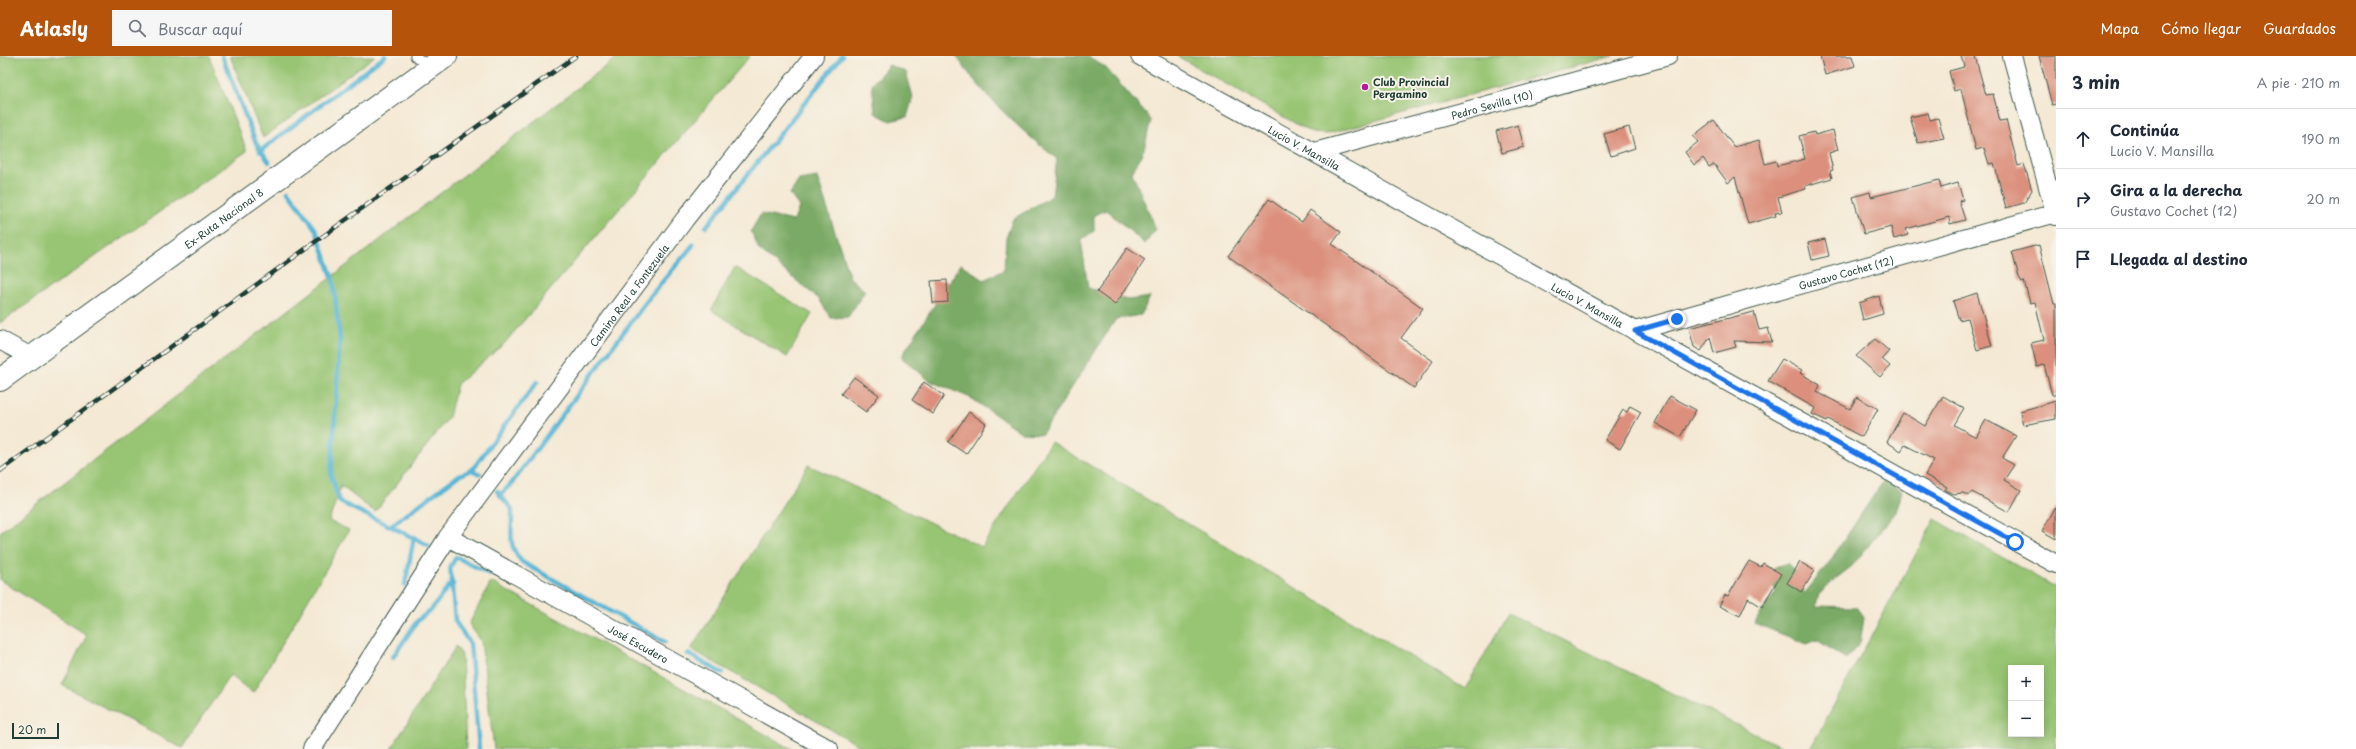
<!DOCTYPE html>
<html lang="es">
<head>
<meta charset="utf-8">
<style>
	body { margin:0; font-family:"Playpen Sans",sans-serif; background:#f6f6f7; color:#1f2937 }
	.controls { position:absolute; right:12px; bottom:12px; display:grid; overflow:hidden; border-radius:0px; box-shadow:0 2px 10px #0003 }
	.controls button { width:36px; height:36px; display:grid; place-items:center; padding:0; border:0; border-bottom:1px solid #e0e1e3; background:#fff; color:#1f2937; font:20px sans-serif }
	.scale { position:absolute; left:12px; bottom:10px; width:47px; box-sizing:border-box; padding-left:4px; border:2px solid #1f3d34; border-top:0; font-size:11px; line-height:14px; white-space:nowrap; color:#1f3d34; -webkit-text-stroke:3px #f7f3e8; paint-order:stroke }
	.stop { position:absolute; width:12px; height:12px; margin:-9px; border:3px solid #1a73e8; border-radius:50%; background:#fff }
	.stop.end { background:#1a73e8; border-color:#fff; box-shadow:0 1px 4px #0008 }
	.list { margin:0; padding:0; list-style:none }
	h2 { display:flex; justify-content:space-between; align-items:center; height:52px; margin:0; padding:0 16px; font-size:17px }
	h2 small { font-size:13px; font-weight:400; color:#747a83 }
	.list li { display:grid; grid-template-columns:26px 1fr auto; gap:12px; align-items:center; box-sizing:border-box; height:60px; padding:0 16px; border-top:1px solid #e0e1e3 }
	.list b { display:block; font-size:15px; white-space:nowrap }
	.list p { margin:0; font-size:13px; white-space:nowrap; color:#747a83 }
	.list em { font-size:13px; font-style:normal; color:#747a83 }
	.icon { flex:none; width:22px; height:22px; fill:none; stroke:currentColor; stroke-width:2; stroke-linecap:round; stroke-linejoin:round }
	.map { position:relative; flex:none; width:2056px; height:693px; overflow:hidden }
	header { display:flex; align-items:center; gap:24px; box-sizing:border-box; height:56px; padding:0 20px; background:#b45309; color:#fff }
	header strong { font-size:19px }
	nav { display:flex; gap:22px; margin-inline-start:auto; font-size:14px }
	.search { width:280px; height:36px; background:#f6f6f7; display:flex; align-items:center; gap:10px; box-sizing:border-box; padding:0 14px; border-radius:0px; color:#747a83; font-size:15px }
	main { display:flex }
	aside { flex:1; background:#fff }
	.map>svg:first-child { display:block }
</style>
</head>
<body>
<header>
<strong>Atlasly</strong>
<div class="search"><svg class="icon" aria-label="search" viewBox="0 0 24 24"><circle cx="10" cy="10" r="6"/><path d="M15 15l6 6"/></svg>Buscar aquí</div>
<nav><a>Mapa</a><a>Cómo llegar</a><a>Guardados</a></nav>
</header>
<main>
<div class="map">
<svg width="2056" height="693" viewBox="0 0 2056 693">
	<rect width="100%" height="100%" fill="#f7f3e8"/>
	<filter id="ink" filterUnits="userSpaceOnUse"><feTurbulence type="fractalNoise" baseFrequency=".025" numOctaves="2"/><feDisplacementMap in="SourceGraphic" scale="8" xChannelSelector="R" yChannelSelector="G"/><feConvolveMatrix kernelMatrix="1 2 1 2 8 2 1 2 1" color-interpolation-filters="sRGB"/></filter>
	<filter id="wash" filterUnits="userSpaceOnUse"><feTurbulence type="fractalNoise" baseFrequency=".012" numOctaves="4" result="noise"/><feDisplacementMap in="SourceGraphic" scale="16" xChannelSelector="R" yChannelSelector="G"/><feGaussianBlur stdDeviation="0.9" result="paint"/><feColorMatrix in="noise" values="0 0 0 0 0 0 0 0 0 0 0 0 0 0 0 0 0 1.4 0 .05"/><feComposite in="paint" operator="in"/></filter>
	<g filter="url(#wash)">
		<rect width="100%" height="100%" fill="#f4e9d4"/>
		<path fill="#98c573" stroke="#5c8154" fill-rule="evenodd" d="M0,0H209L247,95L0,267Z
			M230,0H375L263,82Z
			M619,0H750L503,289L457,328L449,361L375,456L341,430L329,465L349,474L253,637L230,619L182,692L62,629L87,579L0,524V476Z
			M1177,0H1613L1326,78L1312,77Z
			M735,211L812,258L787,301L711,254Z
			M1051,386L1465,633L1508,557L1786,693H865L691,593L808,409L982,491Z
			M1935,463L2056,532V693H1810ZM2011,612H2041V678H2011Z
			M491,526L792,693H494L481,585L469,568Z
			M456,590L462,599L466,693H391Z"/>
		<path fill="#7aaa65" stroke="#4c744c" d="M956,0H1088L1106,12L1151,64L1144,93L1132,117L1156,173L1145,188L1106,154L1094,159V175L1081,184L1088,232L1128,244L1150,241L1141,259L1116,263L1042,378L1022,377L971,342L930,325L901,301L961,208L984,224L1004,214L1006,182L1013,163L1052,140L1057,103C1020,74 983,39 956,0Z
			M889,9L906,16L913,41L907,61L890,65L875,57L872,28Z
			M817,121L850,222L865,235L848,261L831,262L819,243L759,194L751,175L761,158L794,165L799,151L790,138L799,124Z
			M1884,424L1902,435L1896,456L1852,510L1830,527L1818,540L1816,550L1856,551L1864,562L1860,587L1846,603L1817,584L1807,588L1754,567L1776,536L1770,522L1775,511L1787,507L1800,521L1804,538L1828,508Z"/>
		<g fill="none" stroke-linecap="round" stroke-linejoin="round">
			<path stroke="#56b6d5" stroke-width="4.5" d="M222,0L256,87L269,106
				M260,95L385,0
				M288,135L316,174L333,224L340,284L331,419L340,446C370,461 400,474 429,490
				M706,171L842,0
				M472,414L480,418
				M497,435L500,439L511,428L649,242L693,189
				M500,439L512,453C513,475 506,488 522,506L665,586
				M392,469L458,420L472,414L537,326
				M450,509L455,565L470,588L479,693
				M451,510L456,501L488,517L502,520
				M405,529L414,481
				M688,598L722,617
				M393,601L418,564L431,554L449,530L453,528"/>
		</g>
		<g id="blocks">
			<path fill="#db8f7b" d="M1820,0H1852L1855,10L1825,19Z
				M1961,0H1975L1986,39L1993,38L2000,65L2006,64L2018,110L2024,108L2032,134L2024,147L2006,152L1994,107L1989,108L1984,92L1976,94L1961,33L1954,35L1949,15L1964,11Z
				M2039,0H2056V48L2052,49Z
				M1928,57L1930,64L1938,62L1944,82L1918,87L1910,61Z
				M1714,64L1734,91L1759,84L1765,108L1776,105L1777,110L1805,103L1799,80L1814,76L1815,79L1833,74L1838,94L1829,97L1833,114L1830,115L1832,122L1805,130L1806,133L1778,141L1782,156L1775,157L1776,160L1748,168L1735,121L1728,127L1714,108L1709,111L1703,102L1694,109L1685,96L1698,86L1693,80Z
				M1518,69L1524,91L1502,97L1496,75Z
				M1629,71L1635,92L1611,100L1604,78Z
				M1939,124L1941,132L1958,127L1963,144L1959,145L1965,164L1950,168L1949,161L1906,173L1908,179L1894,183L1891,171L1864,178L1853,141L1870,136L1871,141Z
				M1269,143L1302,166L1310,154L1341,176L1332,188L1423,252L1401,282L1433,305L1414,332L1228,200Z
				M1825,183L1829,200L1812,204L1808,187Z
				M2039,189L2054,248H2056V339H2052L2044,309L2037,311L2031,287L2044,284L2035,246L2030,247L2024,225L2022,226L2019,221L2012,196Z
				M1127,192L1145,204L1115,249L1097,236Z
				M947,224L948,246L933,247L931,225Z
				M1977,237L1992,290L1977,294L1968,262L1959,264L1953,245Z
				M1879,240L1883,258L1863,264L1859,247Z
				M1754,256L1759,274L1768,272L1772,286L1734,285L1736,291L1714,297L1710,281L1701,295L1694,291L1689,272Z
				M1875,283L1889,295L1882,303L1890,310L1880,321L1856,300Z
				M1782,303L1802,314L1800,317L1820,329L1817,336L1850,353L1857,341L1878,353L1862,381L1828,363L1827,365L1812,358L1815,352L1768,325Z
				M854,321L879,339L866,356L841,338Z
				M924,326L944,340L933,358L912,344Z
				M1670,340L1696,354L1680,381L1655,367Z
				M1943,340L1964,352L1954,369L1976,381L1986,364L2016,380L2002,402L2014,409L2004,424L2021,434L2009,456L1972,436L1969,440L1963,437L1953,438L1945,434L1947,431L1925,419L1934,404L1905,389L1901,395L1887,386L1903,357L1925,370Z
				M2056,345V363L2023,369L2020,355Z
				M1630,350L1641,356L1620,393L1605,384L1623,354L1627,356Z
				M969,356L986,368L966,398L948,386Z
				M2056,451V483L2042,475Z
				M1749,505L1761,511L1763,507L1781,518L1762,551L1748,542L1740,560L1719,550L1725,539L1728,540Z
				M1800,506L1815,515L1801,536L1787,527Z"/>
		</g>
	</g>
	<g filter="url(#ink)">
		<use href="#blocks" fill-opacity="0" stroke="#3f574c" stroke-width="1"/>
		<g fill="none" stroke-linecap="round" stroke-linejoin="round">
			<g stroke="#3f574c" stroke-width="11">
				<path id="lane" d="M415,0L430,11"/>
			</g>
			<g stroke="#3f574c" stroke-width="20">
				<g id="street">
					<path id="s1" d="M1140,0L2056,508"/>
					<path d="M2012,0L2056,160"/>
					<path id="s2" d="M1315,96L1668,0"/>
					<path id="s3" d="M1635,275L2056,157"/>
					<path d="M0,284L31,301"/>
					<path id="s4" d="M448,481L829,693"/>
					<path id="s5" d="M312,693L448,481L685,163L814,0"/>
				</g>
			</g>
			<g stroke="#3f574c" stroke-width="24">
				<g id="primary">
					<path id="s6" d="M0,324L446,0"/>
				</g>
			</g>
			<use href="#lane" stroke="#fff" stroke-width="9"/>
			<use href="#street" stroke="#fff" stroke-width="18"/>
			<use href="#primary" stroke="#fff" stroke-width="22"/>
			<g stroke="#1f3d34" stroke-width="4.5">
				<path id="rail" d="M0,415L326,178L576,0"/>
			</g>
			<use href="#rail" stroke="#f7f3e8" stroke-width="3" stroke-dasharray="9" stroke-linecap="butt"/>
		</g>
	</g>
	<g fill="none" stroke-linecap="round" stroke-linejoin="round" filter="url(#ink)">
		<path stroke="#1a73e8" stroke-width="5" d="M1677,263L1635,275L2015,486"/>
	</g>
	<circle fill="#b5179e" stroke="#f7f3e8" stroke-width="1.5" cx="1365" cy="31" r="4"/>
	<g text-anchor="middle" dominant-baseline="central" stroke-width="4" stroke-linejoin="round" paint-order="stroke">
		<g font-size="10" font-weight="bold" fill="#1f3d34" stroke="#f7f3e8" text-anchor="start">
			<text x="1373" y="25">Club Provincial<tspan x="1373" dy="12">Pergamino</tspan></text>
		</g>
		<g font-size="10" fill="#1f3d34" stroke="#f7f3e8">
			<text stroke="none"><textPath href="#s2" startOffset="183">Pedro Sevilla (10)</textPath></text>
			<text stroke="none"><textPath href="#s1" startOffset="188">Lucio V. Mansilla</textPath></text>
			<text stroke="none"><textPath href="#s6" startOffset="276">Ex-Ruta Nacional 8</textPath></text>
			<text stroke="none"><textPath href="#s3" startOffset="219">Gustavo Cochet (12)</textPath></text>
			<text stroke="none"><textPath href="#s5" startOffset="554">Camino Real a Fontezuela</textPath></text>
			<text stroke="none"><textPath href="#s1" startOffset="512">Lucio V. Mansilla</textPath></text>
			<text stroke="none"><textPath href="#s4" startOffset="218">José Escudero</textPath></text>
		</g>
	</g>
</svg>
<div class="controls">
<button>+</button>
<button>−</button>
</div>
<div class="scale">20 m</div>
<div class="stop" style="left:2015px;top:486px"></div>
<div class="stop end" style="left:1677px;top:263px"></div>
</div>
<aside>
<h2>3 min<small>A pie · 210 m</small></h2>
<ul class="list">
<li><svg class="icon" aria-label="ahead" viewBox="0 0 24 24"><path d="M12 20V5M6 11l6-6 6 6"/></svg><div><b>Continúa</b><p>Lucio V. Mansilla</p></div><em>190 m</em></li>
<li><svg class="icon" aria-label="right" viewBox="0 0 24 24"><path d="M7 20v-9h11M14 6l5 5-5 5"/></svg><div><b>Gira a la derecha</b><p>Gustavo Cochet (12)</p></div><em>20 m</em></li>
<li><svg class="icon" aria-label="arrive" viewBox="0 0 24 24"><path d="M6 21V4h12l-3 4 3 4H6"/></svg><div><b>Llegada al destino</b></div></li>
</ul>
</aside>
</main>
</body>
</html>
